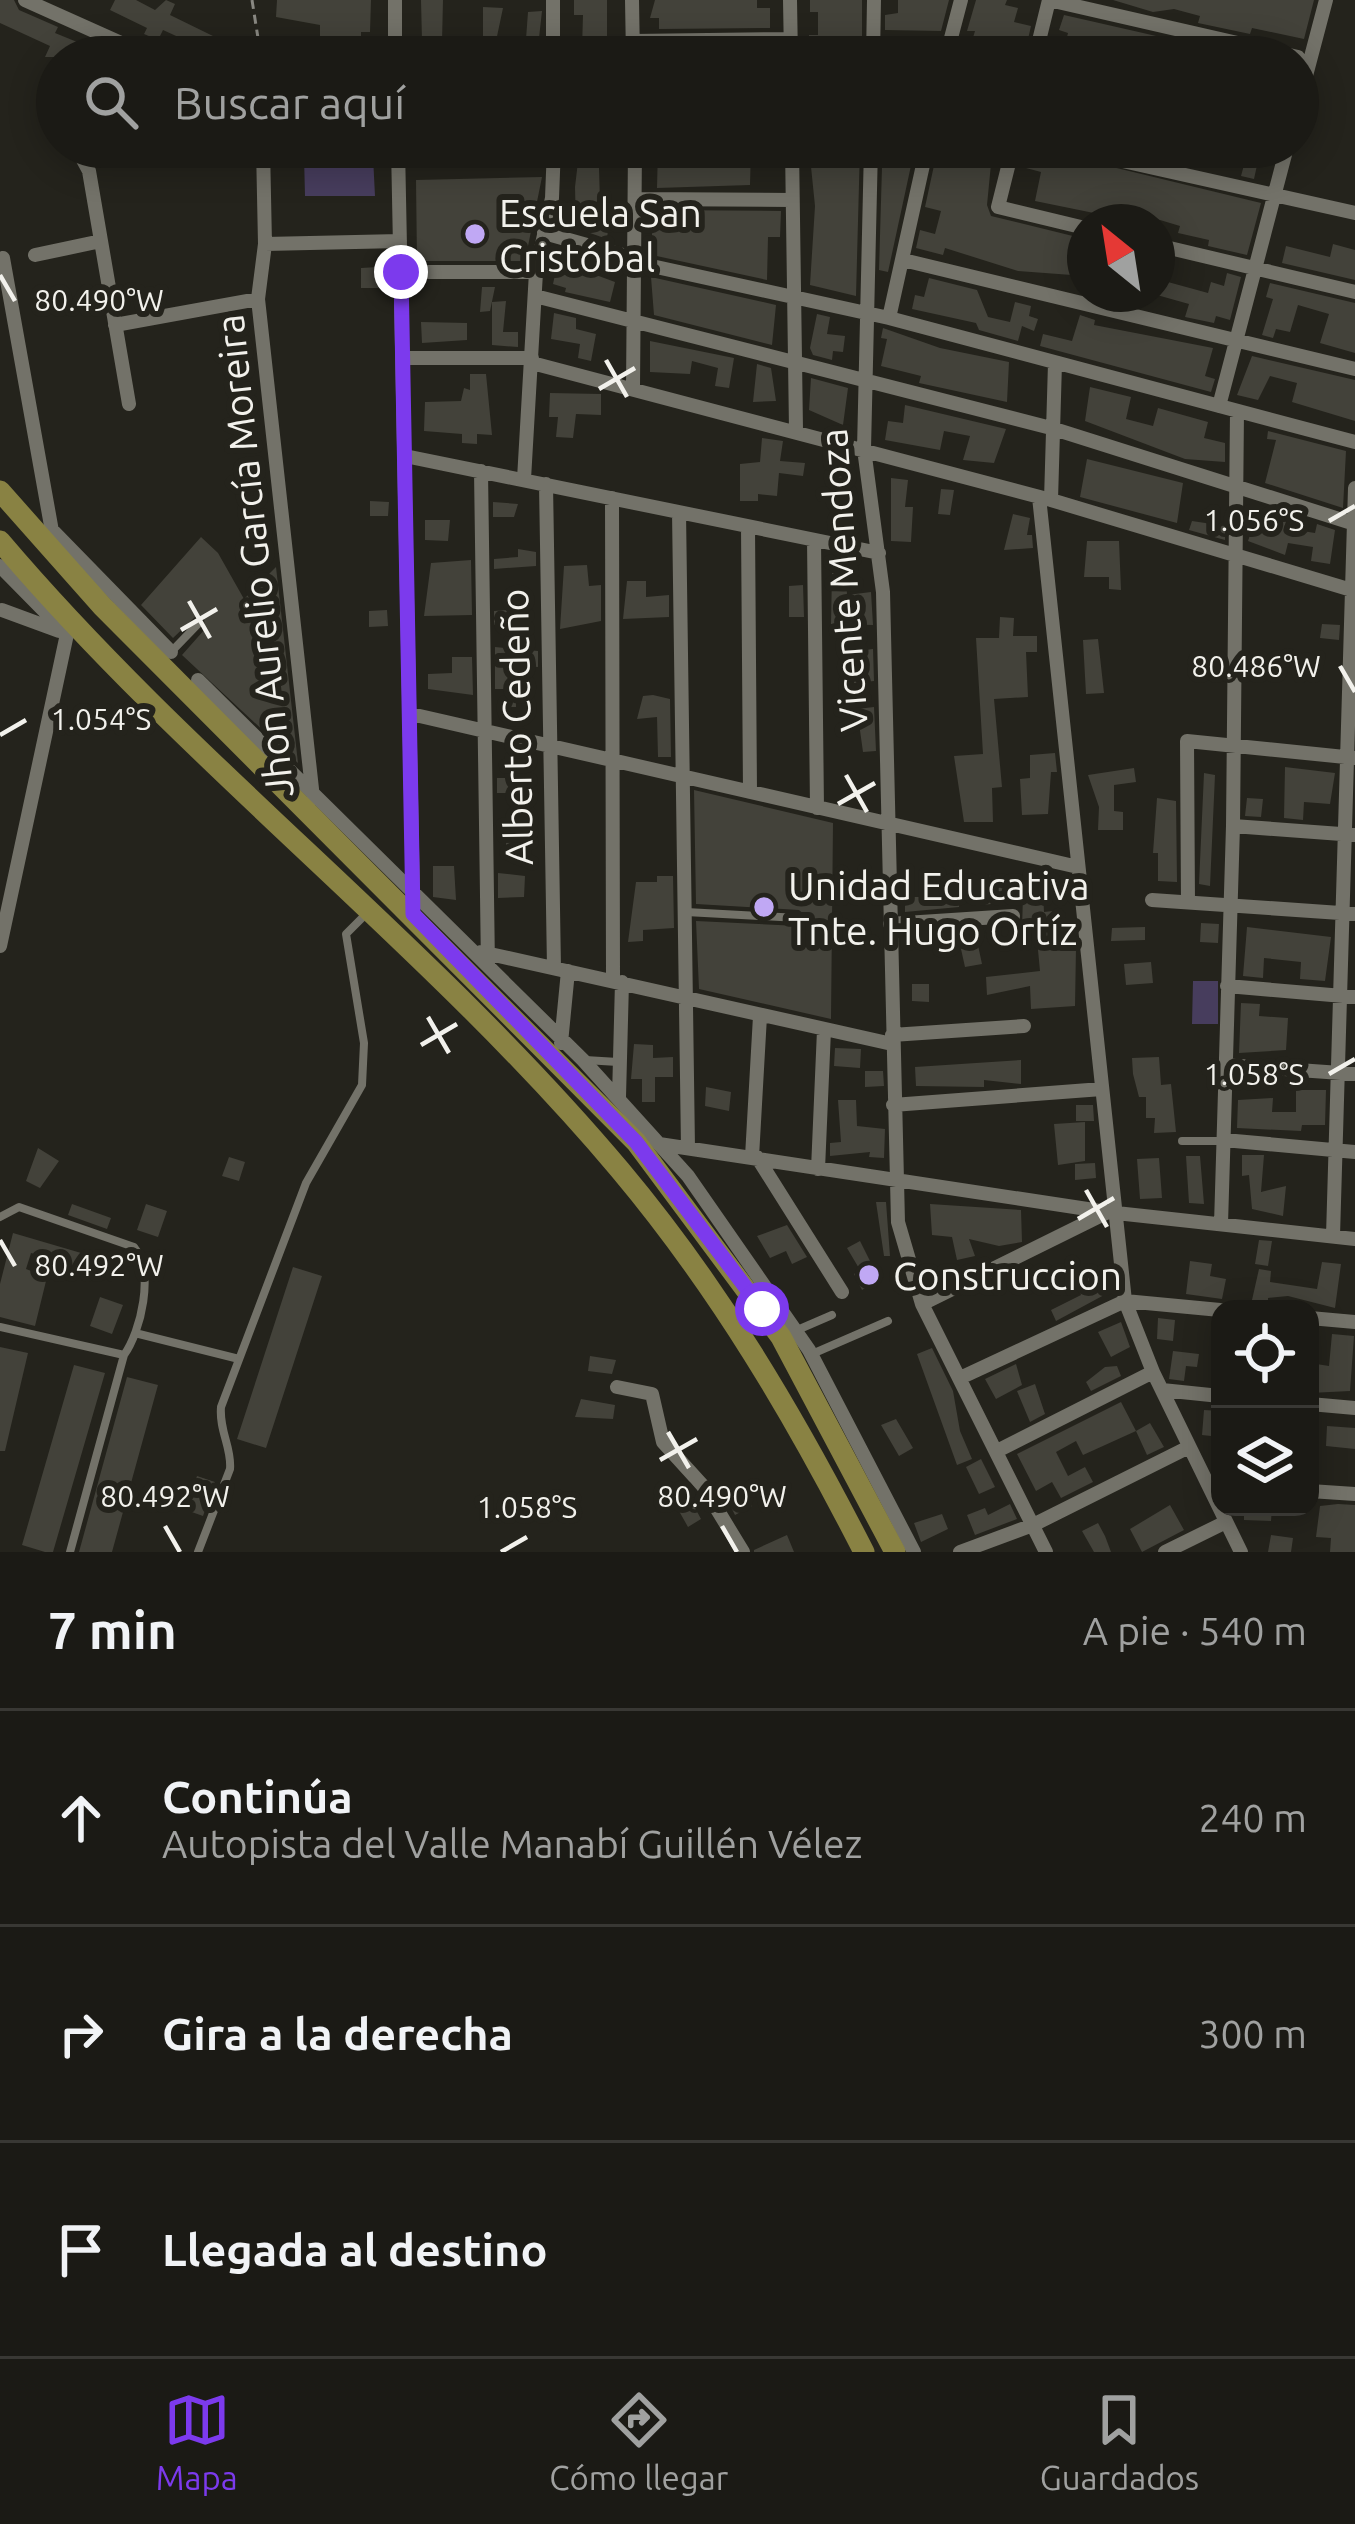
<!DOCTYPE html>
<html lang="es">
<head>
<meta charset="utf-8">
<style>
	body { margin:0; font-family:Ubuntu,sans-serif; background:#24231e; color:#f1f3f6 }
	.controls { position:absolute; right:36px; bottom:36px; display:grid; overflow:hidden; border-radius:24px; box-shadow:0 6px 30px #0003 }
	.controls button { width:108px; height:108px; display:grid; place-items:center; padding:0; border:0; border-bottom:3px solid #393834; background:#1b1a15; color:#f1f3f6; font:60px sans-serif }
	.compass { position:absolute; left:1067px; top:204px; width:108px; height:108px; border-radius:50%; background:#1b1a15; box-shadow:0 6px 30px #0003; rotate:330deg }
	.stop { position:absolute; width:36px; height:36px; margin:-27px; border:9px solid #7c3aed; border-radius:50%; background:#fff }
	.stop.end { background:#7c3aed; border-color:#fff; box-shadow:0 3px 12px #0008 }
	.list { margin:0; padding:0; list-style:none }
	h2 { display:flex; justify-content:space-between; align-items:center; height:156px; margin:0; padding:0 48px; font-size:51px }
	h2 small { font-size:39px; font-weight:400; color:#a0a1a0 }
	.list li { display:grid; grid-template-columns:78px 1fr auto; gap:36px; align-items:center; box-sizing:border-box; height:216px; padding:0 48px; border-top:3px solid #393834 }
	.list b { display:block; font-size:45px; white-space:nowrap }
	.list p { margin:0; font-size:39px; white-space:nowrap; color:#a0a1a0 }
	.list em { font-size:39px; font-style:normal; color:#a0a1a0 }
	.icon { flex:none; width:66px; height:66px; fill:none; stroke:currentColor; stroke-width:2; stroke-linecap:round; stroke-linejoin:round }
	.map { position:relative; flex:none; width:1355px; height:1552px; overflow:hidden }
	.search { position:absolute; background:#1b1a15; box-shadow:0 6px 30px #0003; left:36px; right:36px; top:36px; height:132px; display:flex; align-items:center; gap:30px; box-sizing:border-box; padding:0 42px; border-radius:66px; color:#a0a1a0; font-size:45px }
	.sheet { height:804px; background:#1b1a15 }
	nav { display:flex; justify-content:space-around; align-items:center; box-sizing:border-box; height:168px; border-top:3px solid #393834; background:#1b1a15; font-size:33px; color:#a0a1a0 }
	nav a { display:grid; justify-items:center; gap:6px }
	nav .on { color:#7c3aed }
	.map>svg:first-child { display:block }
</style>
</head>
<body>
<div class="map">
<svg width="1355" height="1552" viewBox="0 0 1355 1552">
	<rect width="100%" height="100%" fill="#24231c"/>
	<path fill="#473d5d" d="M304,156H373L375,196H305Z
		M1193,981H1218V1024H1192Z"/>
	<path fill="#43423a" d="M0,0H14L19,10L58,27L55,33L114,57H45L50,46L0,23Z
		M115,0H136L155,10L166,0L175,4L170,15L256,57H222L163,30L158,40L144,34L147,28L110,10Z
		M277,0H371L370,32H361V44L320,45V25L276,17Z
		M421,0H443L442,42L422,41Z
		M574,0H607V48H582L583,15H574Z
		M655,0H757V8H770V28L659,29V18H650Z
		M810,0H862V55L809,50V35H818V12H810Z
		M898,0H949L941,31L885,30V15L898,13Z
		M976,0H1007L1005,5L1018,8L1014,22L1031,26L1024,57H967L975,31H967Z
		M1113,0H1314L1304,39L1252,28L1250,34L1198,23L1200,16L1174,9L1153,12Z
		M483,7L503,8L496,41H483Z
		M542,11L539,38L526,39L528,12Z
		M1064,15L1244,56L1079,57L1063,53L1068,33L1059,30Z
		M899,43L936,50L935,57L897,55Z
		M712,51V57H659V52Z
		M658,147H751L750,185L657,188Z
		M809,147H860L856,296L810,285L815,206Z
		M899,147H915L888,272L879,270L882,167L888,166L890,152L898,153Z
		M938,147H979L976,160L991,164L987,205L991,216L1085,239V276L1018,271L945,248L943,255L916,248L920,230L935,234L941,211L925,207Z
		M1030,147L1261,203L1247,255L1208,246L1209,240L1178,233L1180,226L1140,214L1138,222L1035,201L1041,172L1026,168Z
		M1166,147H1261L1254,179L1241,176L1244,165L1219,159L1217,164Z
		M608,152L607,168H599L600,203L610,211L607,239L576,228L575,187L579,153Z
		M542,177L525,261H417L416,180Z
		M652,210L781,211L780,237H768L767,280L652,255Z
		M1333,244L1355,250V280L1282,263L1286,246L1330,257Z
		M558,261L615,282L610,302L565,292L566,288L553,284Z
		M378,267V288H361V268Z
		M1227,273L1241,277L1230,320L1216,316L1214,323L1185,317L1189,304L1157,295V279L1208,293L1211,282L1224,286Z
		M651,277L776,305L772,345L654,315Z
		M929,278L977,290L988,317L1010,322L1015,302L1031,306L1029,316L1038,319L1034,331L1022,326L1018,341L979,330L976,323L912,309L915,295L924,297Z
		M1270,283L1355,303V353L1320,343L1329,314L1298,305L1290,332L1276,329L1273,338L1262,335L1273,299L1266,297Z
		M482,287H495L490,311L480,312Z
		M506,301L503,332H518V347L492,345V302Z
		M554,313L576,318V329L596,334L591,361L578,358L580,344L551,339Z
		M817,314L830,317L827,334L845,336L843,352L833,351L832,360L813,355L810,348Z
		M1080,315L1095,320L1094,325L1213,348L1205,376L1215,379L1211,392L1040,346L1043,334L1072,341Z
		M421,322L467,323V340L422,343Z
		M883,328L940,348L1009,362L1007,402L919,383L921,376L881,366L887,339L881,338Z
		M650,341L734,358L729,388L715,386L718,368L692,361L690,374L650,372Z
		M1252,356L1355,380V421L1292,402L1297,383L1270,376L1258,400L1237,395Z
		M757,364L771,368L776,401L753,402Z
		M470,374H486L492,435L477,434V444L462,443V434L424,431L425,402L461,401L464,388L470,390Z
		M811,378L848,388L843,425L809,410Z
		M1090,387L1131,397L1126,419L1153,426L1158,408L1208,422L1204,438L1225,443V462L1185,459L1085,421Z
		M550,393L601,394V415L576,414L573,438L556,437L558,417H549Z
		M905,405L1006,429L994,463L963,460L970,436L944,431L940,450L885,440L888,421L903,423Z
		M1268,431L1346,451L1343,508L1265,483L1276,440L1267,439Z
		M762,438L783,441L780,461L805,463L803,476L779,473L777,496L758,494V501H740V464L760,462Z
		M1087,459L1183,483L1177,523L1080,497Z
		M830,463H843L844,492H831Z
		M891,478L908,480L905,507H913L911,542L891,541Z
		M941,489L954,490L950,515L938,514Z
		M370,501L389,502L388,516H370Z
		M493,502L518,504L514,517H493Z
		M1247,508L1288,515L1284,528L1315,533L1317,524L1335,530L1330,564L1311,561L1313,547L1288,543L1285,555L1248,541L1254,523H1247Z
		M1013,514L1030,518L1027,535H1032L1033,548L1004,550Z
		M425,520H450L448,541L425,540Z
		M1192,521L1225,526V540L1189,530Z
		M201,537L218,553L244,599L276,567L298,763L182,655L205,629L204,619L195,617L173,638L141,605Z
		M1087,541H1119L1121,590L1109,589V577H1084Z
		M518,549L536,552V566L494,569V559L518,557Z
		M471,560L472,615L424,616L431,563Z
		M587,565L589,586L601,585V621L560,629L564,566Z
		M832,573H846L847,595L871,592L873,625L831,624Z
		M627,581H646V597L669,595V617L623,619Z
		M803,585L804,617H789V586Z
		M518,609L519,622L494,625V611Z
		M387,610L388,626L369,627V611Z
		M1000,617L1014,618L1013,636H1037V652H1026L1028,697L994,699L1002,787L992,788L993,822H964L954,756L983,754L976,638H999Z
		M1322,624L1340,625L1339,640L1320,638Z
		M1098,639L1104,693L1086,694L1083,640Z
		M495,647L538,651V667L515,665L516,707H505V689H495Z
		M873,649L874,681L854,683L856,651Z
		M452,657H472L473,695L428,689V674L452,673Z
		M653,695L670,699L671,757H658L657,717L637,719L643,696Z
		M874,707L876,751L863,752L857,709Z
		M1055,753L1057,772H1051L1048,814L1022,815L1020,779L1030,778V755Z
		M1285,767L1335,773L1330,804L1304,802L1303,820L1284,818Z
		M1134,768L1136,782L1114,785V811L1123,812V830H1098L1099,807L1088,775Z
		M1204,773L1215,775L1210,886L1199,884Z
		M497,778H516L515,793H497Z
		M694,790L833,823L831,1019L699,989L696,921L799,926L807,917L799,910L696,904Z
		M1157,798L1176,801L1177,882L1158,881V853H1153Z
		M1247,798L1263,799L1261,817L1245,816Z
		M506,830H523V848H506Z
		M433,866H454L456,900L433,897Z
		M498,873L525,876L524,897L498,898Z
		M998,875L1021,876V900L983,905L981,895L960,896L959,907L905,912V897H933L935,886L947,880Z
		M657,876H673L674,928L643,930V941L628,942L636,882H657Z
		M1043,893L1044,912L1053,911L1052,930L1068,928L1076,948L1075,1006L1031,1009L1030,986L987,995L986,977L1040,971L1036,929H1022L1023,895Z
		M1201,923L1219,924L1218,943L1200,942Z
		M1145,927V940L1111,941L1112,928Z
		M1247,927L1331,937L1325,981L1300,979L1301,962L1264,958L1263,978L1243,976Z
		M976,936L982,964L965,967L959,940Z
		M1151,962L1153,983L1126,985L1124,964Z
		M912,984H929V1002L912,1001Z
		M1241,1003L1260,1004L1259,1016L1288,1018L1286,1050L1239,1053Z
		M634,1044L653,1045V1058L673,1057V1077H655V1102H642V1079H631Z
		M835,1048L861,1049L860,1068L834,1066Z
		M1159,1057L1161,1085L1171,1084L1176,1132L1154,1133L1155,1118H1146V1097H1139L1133,1074L1132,1058Z
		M1021,1060V1084L984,1080V1087L916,1086L915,1067Z
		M865,1071H883L884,1086L865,1087Z
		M706,1087L731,1092L729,1111L705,1106Z
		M1296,1090H1326L1325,1125H1302L1301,1131L1237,1128L1238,1100L1273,1098L1272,1112H1296Z
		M838,1100H856L857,1126L885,1129L884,1158L869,1157L870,1152L830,1156V1143L841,1142Z
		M1076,1105H1093L1094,1121H1076Z
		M1085,1122V1161L1058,1165L1054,1124Z
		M38,1148L59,1161L40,1188L26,1181Z
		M1242,1155H1264L1261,1192L1286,1186L1283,1216L1252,1209L1249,1175L1242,1176Z
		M1186,1156H1200L1204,1204L1189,1203Z
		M229,1157L245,1162L239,1181L222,1176Z
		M1159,1158L1162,1198L1140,1199L1137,1159Z
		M1095,1163L1096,1178L1075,1180V1164Z
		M876,1202H886L890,1256H884Z
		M72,1204L111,1218L107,1229L68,1215Z
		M146,1204L167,1211L158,1237L137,1230Z
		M930,1204L1021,1210L1022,1242L999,1246L969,1239L975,1256L957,1260L952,1237L932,1235Z
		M787,1225L807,1257L792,1264L786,1251L770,1258L757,1236Z
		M13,1233L105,1260L101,1274L31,1253L26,1269L47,1277L35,1326L0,1317V1284Z
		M1259,1240L1272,1241L1268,1266L1255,1264Z
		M860,1241L879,1279L862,1290L854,1274L860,1270L847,1248Z
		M1190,1261L1212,1264L1210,1276L1226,1279L1222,1299L1186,1294Z
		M1322,1262L1341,1264L1335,1308L1288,1296L1268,1298V1303L1252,1300L1259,1269L1271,1271L1270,1282L1317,1289Z
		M293,1267L322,1276L266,1448L237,1439Z
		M1093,1271L1106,1294L1056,1321L1051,1310L1081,1295L1074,1280Z
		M100,1297L123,1305L112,1334L90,1326Z
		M1158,1318L1175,1320L1173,1341L1157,1339Z
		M1121,1322L1130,1347L1111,1357L1098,1332Z
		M1332,1334L1354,1336L1350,1391L1310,1393V1363L1329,1366Z
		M0,1347L28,1353L5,1451H0Z
		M932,1348L953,1391L960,1431L972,1459L957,1465L917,1354Z
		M1173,1351L1199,1354L1197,1367L1186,1366L1184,1381L1169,1379Z
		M590,1356L616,1360L612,1374L588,1371Z
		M1016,1364L1022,1385L996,1399L985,1379Z
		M74,1365L105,1373L53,1552H45L22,1545Z
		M1117,1366L1121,1376L1091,1391L1086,1382L1105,1367Z
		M127,1377L158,1385L112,1552H79Z
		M1035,1384L1045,1414L1030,1422L1017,1391Z
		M581,1399L615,1405L613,1419L575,1417Z
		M1121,1402L1136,1431L1083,1455L1076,1441L1056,1452L1068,1476L1085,1467L1093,1482L1061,1498L1052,1482L1036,1491L1017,1454Z
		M1204,1410L1220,1411V1437L1202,1435Z
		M896,1419L913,1448L899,1456L881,1425Z
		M1150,1423L1164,1447L1147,1455L1136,1431Z
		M1327,1426L1355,1428V1449L1326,1446Z
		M981,1459L995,1487L979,1494L966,1467Z
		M197,1476L215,1482L203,1516L186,1510Z
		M745,1492L752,1506L735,1515L728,1501Z
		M693,1504L701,1519L688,1527L679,1511Z
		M1010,1504L1017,1519L975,1535L967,1515L985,1508L988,1515Z
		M1338,1504L1355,1505V1552H1330L1331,1538L1316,1537L1320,1506Z
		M1170,1505L1184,1530L1142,1552L1130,1529Z
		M1244,1507H1272L1271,1521L1244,1520Z
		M942,1514L948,1529L921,1542L914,1523Z
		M1098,1523L1105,1536L1111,1552H1094L1082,1531Z
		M787,1535L794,1552H754V1550Z
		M1271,1535L1293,1538L1291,1552H1268Z"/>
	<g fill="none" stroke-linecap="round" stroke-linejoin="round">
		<path stroke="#898882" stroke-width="3" stroke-dasharray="9 6" stroke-linecap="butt" d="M252,0L261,57"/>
		<path stroke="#737269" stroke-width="8" d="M170,653L198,624
			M686,912L799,918
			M585,1060L618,1062
			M1182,1141H1222
			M0,1217L19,1207L134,1247C155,1272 141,1331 124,1355L70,1552
			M0,1327L124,1355
			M795,1331L832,1315
			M139,1334L239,1359
			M812,1354L888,1321
			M198,1552L230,1469C232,1448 219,1431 221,1407L306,1183L362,1085L364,1043L346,934L367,913"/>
		<path stroke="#737269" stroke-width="14" d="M25,0L152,57
			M395,0V57
			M553,0V57
			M632,0L633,57
			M790,0L791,57
			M1049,0L1298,57
			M633,41L791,39
			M288,57L553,51
			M873,57L874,0
			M946,57L961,0
			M1035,57L1049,0
			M52,103L57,112
			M1298,106L1326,0
			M76,147L89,171L129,404
			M263,147L265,244L258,299L313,798
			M398,147L413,897
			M792,147L796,430
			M871,147L864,449L883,592L898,1222L922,1304L1046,1552
			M1013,147L998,207L1085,228
			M1060,147L1355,213
			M636,199L792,200
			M544,233L637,259
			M265,244L400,241
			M1157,245L1355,292
			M35,255L101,241
			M3,258L55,548
			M903,260L1355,369
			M638,263L889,318L1355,442
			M401,272H536
			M535,296L1051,428L1355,524
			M889,318L927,147
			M115,325L258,299
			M403,358H532
			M532,363L1051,500L1355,591
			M633,388L635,147
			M1219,406L1287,147
			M405,456L879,553
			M481,471L488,966
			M524,479L536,272L552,198L554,147
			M546,484L554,968
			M1039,497L1125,1301L1153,1372L1241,1552
			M612,498L613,980
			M1051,500L1055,363
			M679,512L688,1148
			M748,527L750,792
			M51,529L171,652
			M814,540L817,808
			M0,566L67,634L0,946
			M2,610L59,631
			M198,680L583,1060L688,1176L809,1350L914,1552
			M411,714L1078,867
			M1233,826L1355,835
			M1152,900L1355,914
			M1188,902L1187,741L1355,758
			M890,924L1013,916
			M481,952L892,1044
			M1227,986L1355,997
			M892,1035L1024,1026
			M561,1043L568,971
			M1226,1065L1355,1074
			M619,1097L622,982
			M893,1105L1102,1089
			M1224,1140L1355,1152
			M659,1144L1107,1212L1355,1239
			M752,1157L760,1016
			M757,1157L842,1292
			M818,1169L824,1030
			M1221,1224L1233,826L1237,411
			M1333,1236L1355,488
			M922,1304L1106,1213
			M1310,1318L1355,1322
			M960,1378L1125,1301L1220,1310
			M617,1387L652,1394L663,1442L703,1486L743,1552
			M1162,1390L1220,1396
			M1310,1404L1355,1408
			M997,1451L1153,1372
			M1310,1491L1355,1494
			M960,1552L1033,1525L1189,1447
			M1165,1552L1226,1522"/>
		<path stroke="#898243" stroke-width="21" d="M0,491L102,606L636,1142L781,1337L895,1552
			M0,541C190,765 430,944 620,1170C719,1288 794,1415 864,1552"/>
	</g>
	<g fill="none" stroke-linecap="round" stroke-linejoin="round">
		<path stroke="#7c3aed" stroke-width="15" d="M401,272L413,914L636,1142L762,1309"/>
	</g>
	<path fill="none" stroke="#f2f1ec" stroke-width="4.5" d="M0,275L15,301M606,360L627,397M599,389L635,368M1329,521L1355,506M189,601L210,638M181,630L217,609M1340,666L1355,692M0,735L26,720M846,775L867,812M838,804L875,783M428,1017L449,1053M421,1045L457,1024M1329,1074L1355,1059M1086,1190L1107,1227M1078,1219L1114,1198M0,1240L15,1266M668,1432L689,1468M660,1460L697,1439M165,1526L180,1552M722,1526L737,1552M501,1552L527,1537"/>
	<g fill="#c0a8f4" stroke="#24231c" stroke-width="4.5">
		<circle cx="475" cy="234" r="12"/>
		<circle cx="764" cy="907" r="12"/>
		<circle cx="869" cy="1275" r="12"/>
	</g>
	<g text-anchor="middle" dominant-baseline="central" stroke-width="12" stroke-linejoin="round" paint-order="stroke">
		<g font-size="39" fill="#f2f1ec" stroke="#24231c" text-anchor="start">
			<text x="499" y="212">Escuela San<tspan x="499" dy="45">Cristóbal</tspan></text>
			<text x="788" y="885">Unidad Educativa<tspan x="788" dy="45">Tnte. Hugo Ortíz</tspan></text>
			<text x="893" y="1275">Construccion</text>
		</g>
		<g font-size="39" fill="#f2f1ec" stroke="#24231c">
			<text transform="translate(254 556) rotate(-96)">Jhon Aurelio García Moreira</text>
			<text transform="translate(843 580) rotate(-94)">Vicente Mendoza</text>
			<text transform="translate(516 727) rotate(-91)">Alberto Cedeño</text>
		</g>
	</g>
	<g font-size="30" text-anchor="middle" fill="#f2f1ec" stroke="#24231c" stroke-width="12" stroke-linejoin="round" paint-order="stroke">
		<text x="99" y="311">80.490°W</text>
		<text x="1254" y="531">1.056°S</text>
		<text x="1256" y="677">80.486°W</text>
		<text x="101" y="730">1.054°S</text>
		<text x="1254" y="1085">1.058°S</text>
		<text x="99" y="1276">80.492°W</text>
		<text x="165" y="1507">80.492°W</text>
		<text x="722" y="1507">80.490°W</text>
		<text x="527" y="1518">1.058°S</text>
	</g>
</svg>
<div class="controls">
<button><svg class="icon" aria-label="locate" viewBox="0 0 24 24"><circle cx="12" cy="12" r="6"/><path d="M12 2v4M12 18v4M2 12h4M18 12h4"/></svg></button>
<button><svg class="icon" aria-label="layers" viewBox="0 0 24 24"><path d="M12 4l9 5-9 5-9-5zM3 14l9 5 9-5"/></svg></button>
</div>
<svg class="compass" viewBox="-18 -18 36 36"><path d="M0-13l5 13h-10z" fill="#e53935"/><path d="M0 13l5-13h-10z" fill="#a0a1a0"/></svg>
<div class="stop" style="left:762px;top:1309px"></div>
<div class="stop end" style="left:401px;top:272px"></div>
<div class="search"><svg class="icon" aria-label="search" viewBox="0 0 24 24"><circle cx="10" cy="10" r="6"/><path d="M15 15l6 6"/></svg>Buscar aquí</div>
</div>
<section class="sheet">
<h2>7 min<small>A pie · 540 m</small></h2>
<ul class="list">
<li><svg class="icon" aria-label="ahead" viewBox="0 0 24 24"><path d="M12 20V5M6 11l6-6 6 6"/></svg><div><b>Continúa</b><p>Autopista del Valle Manabí Guillén Vélez</p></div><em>240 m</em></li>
<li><svg class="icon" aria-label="right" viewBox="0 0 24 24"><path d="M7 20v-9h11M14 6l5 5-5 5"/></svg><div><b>Gira a la derecha</b></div><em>300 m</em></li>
<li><svg class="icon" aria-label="arrive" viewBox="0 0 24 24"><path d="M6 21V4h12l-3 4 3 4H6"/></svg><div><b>Llegada al destino</b></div></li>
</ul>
</section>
<nav>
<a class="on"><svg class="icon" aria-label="map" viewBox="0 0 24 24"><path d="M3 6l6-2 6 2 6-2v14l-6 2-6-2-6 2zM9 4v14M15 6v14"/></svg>Mapa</a>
<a><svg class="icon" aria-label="directions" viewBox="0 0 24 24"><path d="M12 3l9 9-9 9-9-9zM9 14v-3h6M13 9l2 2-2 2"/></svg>Cómo llegar</a>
<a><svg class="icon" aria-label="saved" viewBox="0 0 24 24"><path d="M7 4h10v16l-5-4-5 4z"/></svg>Guardados</a>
</nav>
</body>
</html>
